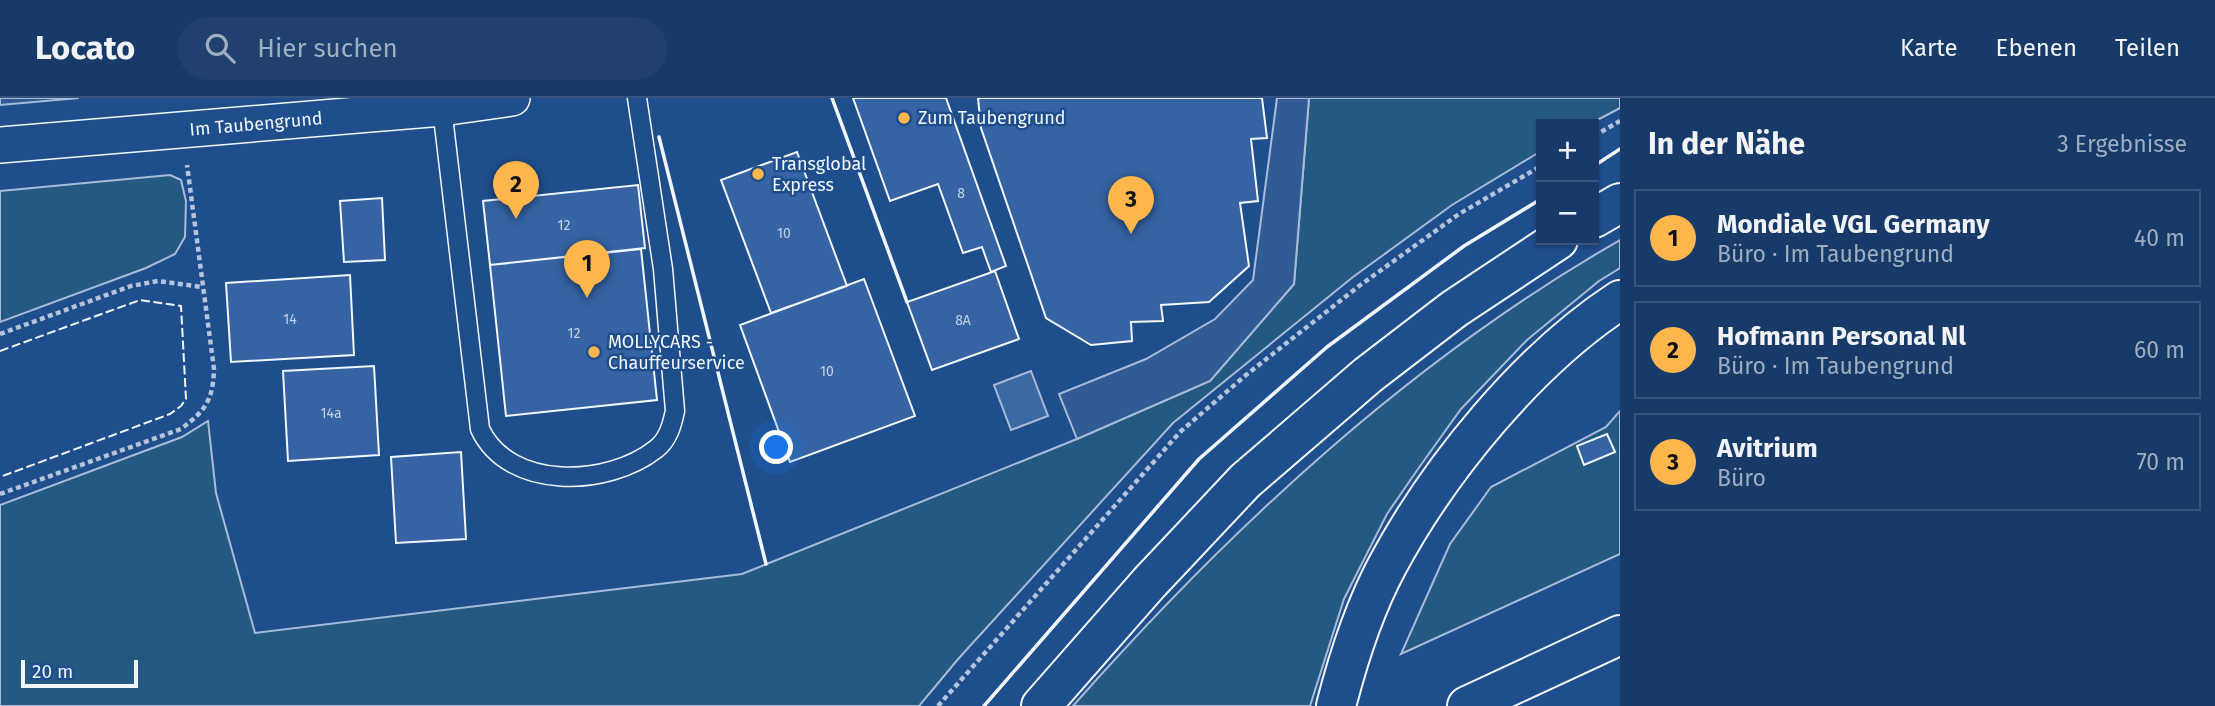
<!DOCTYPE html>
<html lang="de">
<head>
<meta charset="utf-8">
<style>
	body { margin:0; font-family:"Fira Sans",sans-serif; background:#20416f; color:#f1f3f6 }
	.controls { position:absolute; right:21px; top:21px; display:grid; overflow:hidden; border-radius:0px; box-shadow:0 2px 5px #0004 }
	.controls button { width:63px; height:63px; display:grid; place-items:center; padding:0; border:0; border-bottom:2px solid #36547d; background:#173a69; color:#f1f3f6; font:35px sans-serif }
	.scale { position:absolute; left:21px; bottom:18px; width:117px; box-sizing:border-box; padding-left:7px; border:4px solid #f2f6ff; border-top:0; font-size:19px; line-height:24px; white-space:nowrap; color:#f2f6ff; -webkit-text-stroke:5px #1f4e8c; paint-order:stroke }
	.you { position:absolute; left:777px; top:350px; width:24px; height:24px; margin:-18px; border:5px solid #fff; border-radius:50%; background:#1a73e8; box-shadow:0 0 0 10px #1a73e833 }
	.badge { display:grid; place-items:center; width:46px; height:46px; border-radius:50%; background:#ffb74d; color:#111; font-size:23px; font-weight:700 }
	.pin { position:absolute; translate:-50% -58px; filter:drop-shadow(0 2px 4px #0008) }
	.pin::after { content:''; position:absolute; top:37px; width:24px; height:21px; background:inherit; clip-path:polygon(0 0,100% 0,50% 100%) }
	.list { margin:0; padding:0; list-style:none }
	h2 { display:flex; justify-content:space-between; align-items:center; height:91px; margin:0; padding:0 28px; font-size:30px }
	h2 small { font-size:23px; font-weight:400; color:#9eadc0 }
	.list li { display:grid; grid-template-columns:46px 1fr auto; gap:21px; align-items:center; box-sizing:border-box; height:98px; margin:0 14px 14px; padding:0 14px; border:2px solid #36547d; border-radius:0px }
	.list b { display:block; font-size:26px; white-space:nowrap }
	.list p { margin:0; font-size:23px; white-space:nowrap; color:#9eadc0 }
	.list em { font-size:23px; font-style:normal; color:#9eadc0 }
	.icon { flex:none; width:38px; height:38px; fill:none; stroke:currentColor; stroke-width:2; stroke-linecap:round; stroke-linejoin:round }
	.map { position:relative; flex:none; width:1620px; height:608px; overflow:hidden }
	header { display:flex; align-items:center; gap:42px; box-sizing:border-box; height:98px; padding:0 35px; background:#173a69; border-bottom:2px solid #36547d }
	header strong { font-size:33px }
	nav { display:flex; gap:38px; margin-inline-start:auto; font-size:24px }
	.search { width:490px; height:63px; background:#20416f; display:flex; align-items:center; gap:18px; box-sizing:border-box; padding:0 24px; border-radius:38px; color:#9eadc0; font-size:26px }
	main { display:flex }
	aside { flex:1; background:#173a69 }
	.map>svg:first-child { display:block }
</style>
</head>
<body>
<header>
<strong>Locato</strong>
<div class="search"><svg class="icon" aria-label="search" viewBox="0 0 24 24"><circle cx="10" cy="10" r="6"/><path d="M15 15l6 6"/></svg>Hier suchen</div>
<nav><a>Karte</a><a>Ebenen</a><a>Teilen</a></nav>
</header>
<main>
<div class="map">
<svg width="1620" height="608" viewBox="0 0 1620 608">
	<rect width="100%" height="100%" fill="#1f4e8c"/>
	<path fill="#245a82" stroke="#a8bbd7" stroke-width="2" d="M1309,0H1620V10L1590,26H1541V53L1452,107L1353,179L1173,325L959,560L919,608H0V407L182,339L208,323L216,395L255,535L742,476L1077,341L1210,283L1294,186Z
		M170,77L181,82L186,103L185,139L175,156L146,170L0,224V93Z
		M1620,142V170L1599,183L1527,242L1461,311L1418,371L1387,416L1344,501L1310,608H1073C1232,428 1411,262 1620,142Z
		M1620,313V456L1401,556L1450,446L1491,389L1606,329Z"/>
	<path fill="#305b95" stroke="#a8bbd7" stroke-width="2" d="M0,0H79L0,7Z
		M1277,0H1309L1294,186L1210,283L1077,341L1059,296L1146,261L1215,221L1253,182Z"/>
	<path fill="#3b69a3" stroke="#a8bbd7" stroke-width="2" d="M1031,273L1048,318L1011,332L994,287Z"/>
	<path fill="#3563a3" stroke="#f2f6ff" stroke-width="2" d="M853,0H946L1006,168L991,174L982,149L963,155L938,86L890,103Z
		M978,0H1262L1267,40L1251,41L1258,103L1240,105L1249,168L1209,204L1161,207L1163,223L1131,224L1132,243L1091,247L1046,220L981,30Z
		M797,54L847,188L771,215L721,82Z
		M638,87L645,150L490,167L483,103Z
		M382,100L385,162L344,164L340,103Z
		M641,151L657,302L506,318L490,167Z
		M995,173L1019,241L932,272L907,204Z
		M350,177L354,257L231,264L226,185Z
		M864,181L915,318L790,364L740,227Z
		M374,268L379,357L288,363L283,273Z
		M1607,336L1615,354L1584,367L1577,348Z
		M461,354L466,441L396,445L391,359Z"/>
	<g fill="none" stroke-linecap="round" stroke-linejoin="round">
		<g stroke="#f2f6ff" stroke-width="21">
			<path id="lane" d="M442,10L480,331C509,393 608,389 656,351C668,342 672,327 675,313L663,171L637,0"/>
		</g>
		<g stroke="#f2f6ff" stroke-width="38">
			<path id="street" d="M0,47L442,10L512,0"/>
		</g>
		<g stroke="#f2f6ff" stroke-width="42">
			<path id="highway" d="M1594,120L1620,105
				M1041,608L1149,485L1245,383L1368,277L1454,211L1558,142
				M1336,608C1348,561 1364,511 1387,468C1439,371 1528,262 1620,202
				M1467,608L1620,537"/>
		</g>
		<path stroke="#b3c4dc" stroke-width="4.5" stroke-dasharray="5 3.5" stroke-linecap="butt" d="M1594,38L1620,23
			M0,236L131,188L158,183L202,189
			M0,396L181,331C206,312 213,302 214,271L187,67
			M938,608L1180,334L1246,277L1359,188L1459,116L1541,68"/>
		<use href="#lane" stroke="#1f4e8c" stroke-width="18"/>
		<use href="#street" stroke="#1f4e8c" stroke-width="35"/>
		<use href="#highway" stroke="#1f4e8c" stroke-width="38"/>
		<path stroke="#f2f6ff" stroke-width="2" stroke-dasharray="9 3.5" stroke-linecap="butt" d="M0,253L140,202L181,208L186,301L181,308L170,316L0,379"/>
		<path stroke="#f2f6ff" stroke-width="3.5" d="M832,0L907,204
			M659,39L766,466
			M1594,68L1620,51
			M984,608L1199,361L1327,249L1464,148L1541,101"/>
	</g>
	<g fill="#ffb74d" stroke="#1f4e8c" stroke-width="2.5">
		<circle cx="904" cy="20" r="7"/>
		<circle cx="758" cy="76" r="7"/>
		<circle cx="594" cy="254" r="7"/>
	</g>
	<g text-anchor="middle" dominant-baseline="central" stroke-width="5" stroke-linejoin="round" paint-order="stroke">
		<g font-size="14" fill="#c3d1e8">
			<text x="961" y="95">8</text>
			<text x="564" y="127">12</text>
			<text x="784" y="135">10</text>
			<text x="290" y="221">14</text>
			<text x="963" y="222">8A</text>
			<text x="574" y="235">12</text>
			<text x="827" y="273">10</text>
			<text x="331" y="315">14a</text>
		</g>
		<g font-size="18" fill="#f2f6ff" stroke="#1f4e8c" text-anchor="start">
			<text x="918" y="20">Zum Taubengrund</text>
			<text x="772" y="66">Transglobal<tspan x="772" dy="21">Express</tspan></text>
			<text x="608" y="244">MOLLYCARS -<tspan x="608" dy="21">Chauffeurservice</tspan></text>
		</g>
		<g font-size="18" fill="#f2f6ff" stroke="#1f4e8c">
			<text transform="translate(256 26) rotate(-5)">Im Taubengrund</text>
		</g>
	</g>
</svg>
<div class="controls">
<button>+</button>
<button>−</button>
</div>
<div class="scale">20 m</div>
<div class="you"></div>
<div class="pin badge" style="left:587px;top:200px">1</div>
<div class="pin badge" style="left:516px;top:121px">2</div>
<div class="pin badge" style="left:1131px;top:136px">3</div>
</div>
<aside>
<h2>In der Nähe<small>3 Ergebnisse</small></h2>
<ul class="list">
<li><span class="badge">1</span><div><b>Mondiale VGL Germany</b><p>Büro · Im Taubengrund</p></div><em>40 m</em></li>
<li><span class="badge">2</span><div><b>Hofmann Personal Nl</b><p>Büro · Im Taubengrund</p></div><em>60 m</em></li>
<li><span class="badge">3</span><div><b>Avitrium</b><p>Büro</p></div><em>70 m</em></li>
</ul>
</aside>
</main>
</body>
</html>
